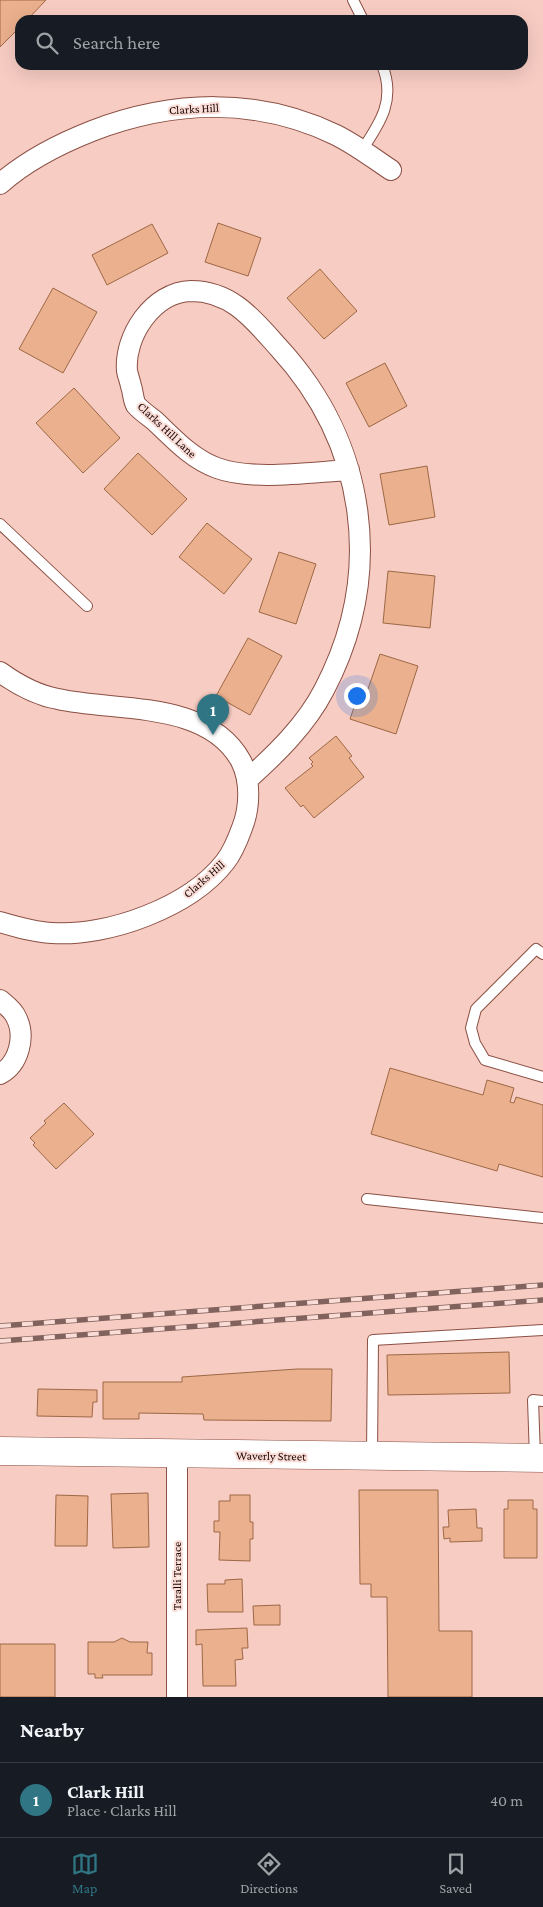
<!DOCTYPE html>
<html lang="en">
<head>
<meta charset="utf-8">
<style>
	body { margin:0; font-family:"Crimson Pro",serif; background:#20242c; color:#f1f3f6 }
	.you { position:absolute; left:356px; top:695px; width:18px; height:18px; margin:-12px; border:4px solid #fff; border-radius:50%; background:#1a73e8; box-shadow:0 0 0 8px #1a73e833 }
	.badge { display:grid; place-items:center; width:32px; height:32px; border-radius:50%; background:#2f7583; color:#fff; font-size:16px; font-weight:700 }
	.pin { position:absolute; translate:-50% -41px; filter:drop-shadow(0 1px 2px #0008) }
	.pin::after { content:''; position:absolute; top:26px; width:18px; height:15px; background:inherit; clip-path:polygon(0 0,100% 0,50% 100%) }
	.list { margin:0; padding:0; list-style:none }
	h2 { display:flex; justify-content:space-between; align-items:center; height:65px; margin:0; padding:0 20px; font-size:21px }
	h2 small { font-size:16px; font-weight:400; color:#9ea1a6 }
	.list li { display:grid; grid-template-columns:32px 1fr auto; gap:15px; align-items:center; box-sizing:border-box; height:75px; padding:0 20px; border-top:1px solid #363941 }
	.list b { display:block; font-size:19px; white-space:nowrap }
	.list p { margin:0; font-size:16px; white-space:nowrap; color:#9ea1a6 }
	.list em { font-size:16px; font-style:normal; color:#9ea1a6 }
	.icon { flex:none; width:28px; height:28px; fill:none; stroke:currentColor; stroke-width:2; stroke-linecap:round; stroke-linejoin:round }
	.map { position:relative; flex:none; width:543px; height:1697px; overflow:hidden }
	.search { position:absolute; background:#171b24; box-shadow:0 5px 20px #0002; left:15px; right:15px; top:15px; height:55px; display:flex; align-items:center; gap:12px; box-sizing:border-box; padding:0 18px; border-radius:15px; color:#9ea1a6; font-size:19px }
	.sheet { height:140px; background:#171b24 }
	nav { display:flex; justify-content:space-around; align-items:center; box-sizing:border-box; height:70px; border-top:1px solid #363941; background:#171b24; font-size:14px; color:#9ea1a6 }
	nav a { display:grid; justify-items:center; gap:2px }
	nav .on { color:#2f7583 }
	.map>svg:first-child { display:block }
</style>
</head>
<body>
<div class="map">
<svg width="543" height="1697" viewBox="0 0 543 1697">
	<rect width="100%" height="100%" fill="#f7ccc3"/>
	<path fill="#ebb08d" stroke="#9d6846" d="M0,0H46L27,20H20V27L0,47Z
		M218,223L261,238L248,276L205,262Z
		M152,224L168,253L107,285L92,255Z
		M320,269L357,311L324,339L287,298Z
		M53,288L97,312L63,373L19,349Z
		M385,363L407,406L369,427L346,383Z
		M74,388L120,438L83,473L36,423Z
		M138,453L187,499L152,535L104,489Z
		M427,466L435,517L389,525L380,474Z
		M207,523L252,559L224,594L179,557Z
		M279,552L316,564L296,624L259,612Z
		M388,571L435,576L430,628L383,623Z
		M248,638L282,656L250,715L216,696Z
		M380,654L418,666L396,734L350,719L361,687L368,689Z
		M336,736L352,756L349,758L364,777L314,818L303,805L301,807L285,788L313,766L311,764L313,762L309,758Z
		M390,1068L483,1095L487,1080L514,1088L510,1102L514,1103L516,1097L543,1105V1177L499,1164L497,1171L371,1134Z
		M64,1103L94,1134L56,1169L33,1145L35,1143L30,1138L46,1123L44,1121Z
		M509,1352L510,1393L388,1395L387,1355Z
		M297,1369H332L331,1421L204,1420L203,1414L139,1413V1419H103V1382H182V1377Z
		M38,1389L97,1390V1402H93L92,1417L37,1416Z
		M359,1490H438L439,1631H472V1697H388L387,1597H371V1584H360Z
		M148,1493L149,1547L113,1548L111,1494Z
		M56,1495L88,1496L87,1546H55Z
		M230,1495H250V1522H253V1539H250V1561L219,1560L220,1532H214V1521H219V1501H230Z
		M508,1500H533V1509H537V1558H504V1509H508Z
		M476,1509L477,1528H482V1541L450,1542V1538L444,1539L443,1527H449L448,1510Z
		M242,1579L243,1612H208L207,1584H225V1580Z
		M280,1605V1625H254L253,1606Z
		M247,1628L248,1648H242L243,1659L235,1660L236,1686H203L202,1644L196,1645V1630Z
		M122,1638L130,1642H148L147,1653H152V1675H102L103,1678H95V1674H88V1642H114Z
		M0,1644H55V1697H0Z"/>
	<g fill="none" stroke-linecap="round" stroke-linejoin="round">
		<g stroke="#8b4f43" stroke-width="12">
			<path id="lane" d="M353,0L363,20
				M362,150C381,122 396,99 382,65
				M0,524L87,606
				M543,954L536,949L476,1009L471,1028L475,1043L485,1060L543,1077
				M367,1199L543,1218
				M372,1456L373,1340L543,1330
				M535,1457L533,1400L543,1401"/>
		</g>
		<g stroke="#8b4f43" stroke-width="22">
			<path id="street" d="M0,184C27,160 59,144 92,131C173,100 257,97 336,135C356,145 373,158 391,170
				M0,672C18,685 36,695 58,699C116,712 208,700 241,761C251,781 250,808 242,828C238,839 233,852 225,862C190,907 108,937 52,933C34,932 17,927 0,922
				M247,780C276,754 306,725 324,690C385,574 367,444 279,348C254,320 232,291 191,291C153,292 124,336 127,371C128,376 130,381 131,386C133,391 133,400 136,405C141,411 149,416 155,421C174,439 192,459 217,468C252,481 312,472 349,470
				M0,1000C6,1005 13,1010 16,1017C26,1036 19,1064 0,1074
				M177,1697V1454"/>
		</g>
		<g stroke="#8b4f43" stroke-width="29">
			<path id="secondary" d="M0,1451L543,1458"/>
		</g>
		<use href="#lane" stroke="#fff" stroke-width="10"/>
		<use href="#street" stroke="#fff" stroke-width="20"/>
		<use href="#secondary" stroke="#fff" stroke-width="28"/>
		<g stroke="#82625d" stroke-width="5.5">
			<path id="rail" d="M0,1326L543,1285
				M0,1341L543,1300"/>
		</g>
		<use href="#rail" stroke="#faddd7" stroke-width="4" stroke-dasharray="11" stroke-linecap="butt"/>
	</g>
	<g text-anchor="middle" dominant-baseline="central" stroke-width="4" stroke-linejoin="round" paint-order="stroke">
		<g font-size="12" fill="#1a0502" stroke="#faddd7">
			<text transform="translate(194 109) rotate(-3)">Clarks Hill</text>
			<text transform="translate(167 430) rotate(43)">Clarks Hill Lane</text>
			<text transform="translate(204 879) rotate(-41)">Clarks Hill</text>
			<text transform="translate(271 1456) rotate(1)">Waverly Street</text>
			<text transform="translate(177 1576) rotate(-90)">Taralli Terrace</text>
		</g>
	</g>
</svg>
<div class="you"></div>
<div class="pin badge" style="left:213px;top:735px">1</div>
<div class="search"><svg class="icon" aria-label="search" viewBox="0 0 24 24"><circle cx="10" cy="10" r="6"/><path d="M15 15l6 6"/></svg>Search here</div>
</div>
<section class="sheet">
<h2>Nearby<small></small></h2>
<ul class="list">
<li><span class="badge">1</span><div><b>Clark Hill</b><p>Place · Clarks Hill</p></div><em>40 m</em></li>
</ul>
</section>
<nav>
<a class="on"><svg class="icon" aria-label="map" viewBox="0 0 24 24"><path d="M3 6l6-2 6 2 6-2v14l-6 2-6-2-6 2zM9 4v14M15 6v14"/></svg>Map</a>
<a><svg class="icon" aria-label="directions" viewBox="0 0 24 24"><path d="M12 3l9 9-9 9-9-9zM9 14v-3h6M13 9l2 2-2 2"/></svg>Directions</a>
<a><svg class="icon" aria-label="saved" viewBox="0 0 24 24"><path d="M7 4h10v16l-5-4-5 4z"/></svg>Saved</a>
</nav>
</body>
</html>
